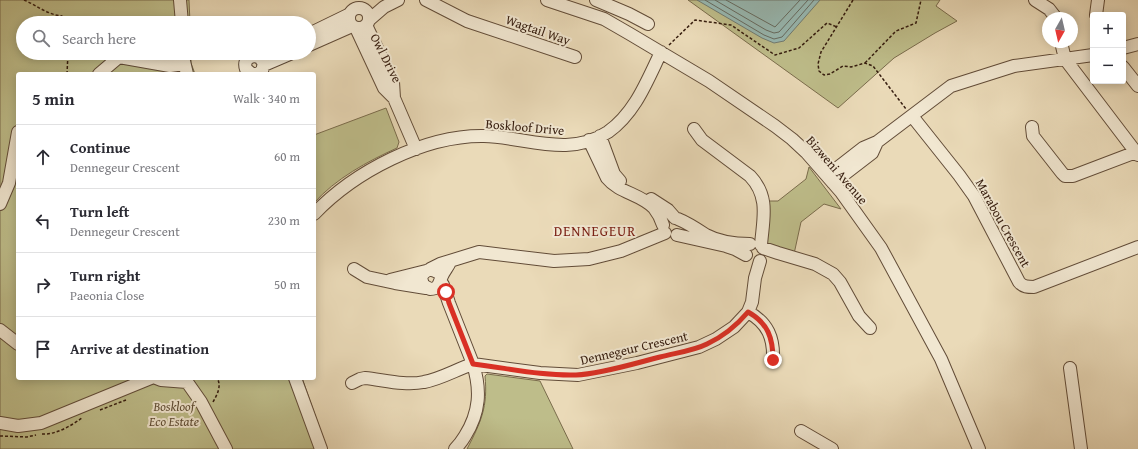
<!DOCTYPE html>
<html lang="en">
<head>
<meta charset="utf-8">
<style>
	body { margin:0; font-family:"Gentium Book Plus",serif; background:#f7f7f7; color:#2b2b33 }
	.controls { position:absolute; right:12px; top:12px; display:grid; overflow:hidden; border-radius:4px; box-shadow:0 2px 10px #0003 }
	.controls button { width:36px; height:36px; display:grid; place-items:center; padding:0; border:0; border-bottom:1px solid #e1e1e2; background:#fff; color:#2b2b33; font:20px sans-serif }
	.compass { position:absolute; left:1042px; top:12px; width:36px; height:36px; border-radius:50%; background:#fff; box-shadow:0 2px 10px #0003; rotate:188deg }
	.stop { position:absolute; width:12px; height:12px; margin:-9px; border:3px solid #d93025; border-radius:50%; background:#fff }
	.stop.end { background:#d93025; border-color:#fff; box-shadow:0 1px 4px #0008 }
	.list { margin:0; padding:0; list-style:none }
	h2 { display:flex; justify-content:space-between; align-items:center; height:52px; margin:0; padding:0 16px; font-size:17px }
	h2 small { font-size:13px; font-weight:400; color:#7c7c81 }
	.list li { display:grid; grid-template-columns:26px 1fr auto; gap:12px; align-items:center; box-sizing:border-box; height:64px; padding:0 16px; border-top:1px solid #e1e1e2 }
	.list b { display:block; font-size:15px; white-space:nowrap }
	.list p { margin:0; font-size:13px; white-space:nowrap; color:#7c7c81 }
	.list em { font-size:13px; font-style:normal; color:#7c7c81 }
	.icon { flex:none; width:22px; height:22px; fill:none; stroke:currentColor; stroke-width:2; stroke-linecap:round; stroke-linejoin:round }
	.map { position:relative; flex:none; width:1138px; height:449px; overflow:hidden }
	.search { position:absolute; background:#fff; box-shadow:0 2px 10px #0003; left:16px; top:16px; width:300px; height:44px; display:flex; align-items:center; gap:10px; box-sizing:border-box; padding:0 14px; border-radius:22px; color:#7c7c81; font-size:15px }
	.panel { position:absolute; background:#fff; box-shadow:0 2px 10px #0003; left:16px; top:72px; width:300px; height:308px; border-radius:4px }
	.map>svg:first-child { display:block }
</style>
</head>
<body>
<div class="map">
<svg width="1138" height="449" viewBox="0 0 1138 449">
	<rect width="100%" height="100%" fill="#eadab8"/>
	<filter id="stains"><feTurbulence type="fractalNoise" baseFrequency=".005" numOctaves="4"/><feColorMatrix values="0 0 0 0 .2 0 0 0 0 .09 0 0 0 0 .02 0 0 0 .5 -.17"/></filter>
	<radialGradient id="worn" r=".72"><stop offset=".6" stop-color="#630" stop-opacity="0"/><stop offset="1" stop-color="#630" stop-opacity=".3"/></radialGradient>
	<path fill="#bebd8a" stroke="#7a6c4c" d="M0,0H189L190,23H23V53H191V63L195,74H18V378H302L327,449H0Z
		M688,0H940L936,6L957,21L935,33L894,58L838,108Z
		M386,108L399,142L397,148C368,161 335,179 314,203V135Z
		M809,167L841,209L824,204L801,222L794,254L766,243L768,201H778L806,179Z
		M487,374L540,381L573,449H467C481,422 488,407 485,376Z"/>
	<path fill="#98bab4" stroke="#707b72" d="M697,0H820L784,41L774,43L762,38Z"/>
	<g fill="none" stroke-linecap="round" stroke-linejoin="round">
		<path stroke="#666b61" stroke-width="1" d="M705,0L764,35L774,39L782,37L814,0
			M715,0L766,30L774,33L779,32L808,0
			M726,0L775,27L800,0"/>
		<g stroke="#624c38" stroke-width="14">
			<path id="minor" d="M180,0L182,23
				M426,0L467,21L575,57
				M547,0L604,19L630,34L709,81L775,126L792,139L806,152L841,192L881,248L941,359L979,449
				M596,0L629,14L648,24
				M1035,0L1049,9L1056,18
				M349 18a10 10 0 1 1 20 0a10 10 0 1 1-20 0Z
				M1096,15L1098,0
				M369,20L384,7L398,0
				M366,25L393,82L394,98L416,149
				M356,28L384,88L394,98
				M309,34L348,15
				M1061,42L1065,59L1138,155
				M309,45L352,26
				M1123,48L1138,44
				M182,53L187,74
				M264,65L292,53
				M1123,67L1138,86
				M99,74L119,57L170,66L184,64
				M252,74L246,69C243,60 250,54 259,57L264,63L262,71L257,74
				M912,116L959,175L974,196L1019,282C1023,287 1028,287 1034,287L1138,247
				M1032,127L1033,136L1062,173L1065,176H1073L1136,152
				M694,129L702,140L750,176C770,197 763,219 761,245
				M600,136L614,174L620,181
				M589,140L607,178C619,193 641,194 654,208C658,213 661,219 663,225
				M827,176L863,148L877,142L951,86L1014,66L1093,55
				M833,183L872,153L877,142
				M651,199L668,210L675,218
				M0,204L9,183L18,132
				M314,214C354,172 424,135 484,136C526,137 569,158 608,132C635,113 647,81 661,52
				M678,219C688,223 697,229 706,235C719,242 736,244 750,244
				M677,235L726,246L735,249L746,255
				M763,248L778,253L815,264L833,274L840,282L859,316L870,328
				M354,269L367,277L395,283L426,288
				M430,269L440,264L479,252L554,261L589,259L621,251L665,233
				M437,272C430,268 424,270 421,278L423,285L430,289C439,289 439,283 442,276C444,271 448,267 450,262
				M390,280L426,271
				M441,282L443,285L449,303L473,364L540,373L578,375L637,363L699,347L716,339L734,327L748,312L752,302L755,278L760,261
				M748,312C768,323 774,338 773,360
				M0,330L18,344
				M1070,368L1081,449
				M156,378L161,380L187,382L201,402L226,449
				M295,378L321,449
				M352,383L360,379L365,378C384,380 405,386 424,382C441,379 457,369 473,364C481,390 480,412 465,436C462,441 459,445 455,449
				M0,423L18,426L41,423L151,378
				M801,431L832,449"/>
		</g>
		<path stroke="#351c0e" stroke-width="1.5" stroke-dasharray="3 2" stroke-linecap="butt" d="M24,0C36,5 48,15 62,16L66,23
			M853,0L821,52L818,64L819,71L824,75L830,74L843,66L851,67L865,63L873,66L906,109
			M669,45L695,20L731,25L775,55L799,48L827,23L837,27
			M865,63L896,31L916,23L921,0
			M67,74L68,53
			M213,402C217,395 222,386 217,378
			M100,410L126,400
			M42,434C55,435 71,426 82,418
			M0,436L27,437L36,435"/>
		<use href="#minor" stroke="#f1e7d1" stroke-width="12"/>
	</g>
	<g fill="none" stroke-linecap="round" stroke-linejoin="round">
		<path stroke="#d93025" stroke-width="5" d="M446,292L449,303L473,364C507,368 542,376 576,375C601,374 636,363 660,357C675,353 693,351 707,344C722,337 737,325 748,312C768,323 773,338 773,360"/>
	</g>
	<g text-anchor="middle" dominant-baseline="central" stroke-width="4" stroke-linejoin="round" paint-order="stroke">
		<g font-size="13" fill="#351c0e" stroke="#f1e7d1">
			<text transform="translate(538 30) rotate(19)">Wagtail Way</text>
			<text transform="translate(386 58) rotate(63)">Owl Drive</text>
			<text transform="translate(525 127) rotate(5)">Boskloof Drive</text>
			<text transform="translate(837 170) rotate(49)">Bizweni Avenue</text>
			<text transform="translate(1003 223) rotate(61)">Marabou Crescent</text>
			<text transform="translate(634 348) rotate(-13)">Dennegeur Crescent</text>
		</g>
		<g font-size="13" font-style="italic" fill="#5e4c33" stroke="#f1e7d1">
			<text x="174" y="406">Boskloof<tspan x="174" dy="15">Eco Estate</tspan></text>
		</g>
		<g font-size="14" letter-spacing="1" fill="#7a1f14" stroke="#f1e7d1">
			<text x="595" y="231">DENNEGEUR</text>
		</g>
	</g>
	<rect width="100%" height="100%" filter="url(#stains)"/>
	<rect width="100%" height="100%" fill="url(#worn)"/>
</svg>
<div class="controls">
<button>+</button>
<button>−</button>
</div>
<svg class="compass" viewBox="-18 -18 36 36"><path d="M0-13l5 13h-10z" fill="#e53935"/><path d="M0 13l5-13h-10z" fill="#7c7c81"/></svg>
<div class="stop" style="left:446px;top:292px"></div>
<div class="stop end" style="left:773px;top:360px"></div>
<div class="search"><svg class="icon" aria-label="search" viewBox="0 0 24 24"><circle cx="10" cy="10" r="6"/><path d="M15 15l6 6"/></svg>Search here</div>
<section class="panel">
<h2>5 min<small>Walk · 340 m</small></h2>
<ul class="list">
<li><svg class="icon" aria-label="ahead" viewBox="0 0 24 24"><path d="M12 20V5M6 11l6-6 6 6"/></svg><div><b>Continue</b><p>Dennegeur Crescent</p></div><em>60 m</em></li>
<li><svg class="icon" aria-label="left" viewBox="0 0 24 24"><path d="M17 20v-9H6M10 6l-5 5 5 5"/></svg><div><b>Turn left</b><p>Dennegeur Crescent</p></div><em>230 m</em></li>
<li><svg class="icon" aria-label="right" viewBox="0 0 24 24"><path d="M7 20v-9h11M14 6l5 5-5 5"/></svg><div><b>Turn right</b><p>Paeonia Close</p></div><em>50 m</em></li>
<li><svg class="icon" aria-label="arrive" viewBox="0 0 24 24"><path d="M6 21V4h12l-3 4 3 4H6"/></svg><div><b>Arrive at destination</b></div></li>
</ul>
</section>
</div>
</body>
</html>
